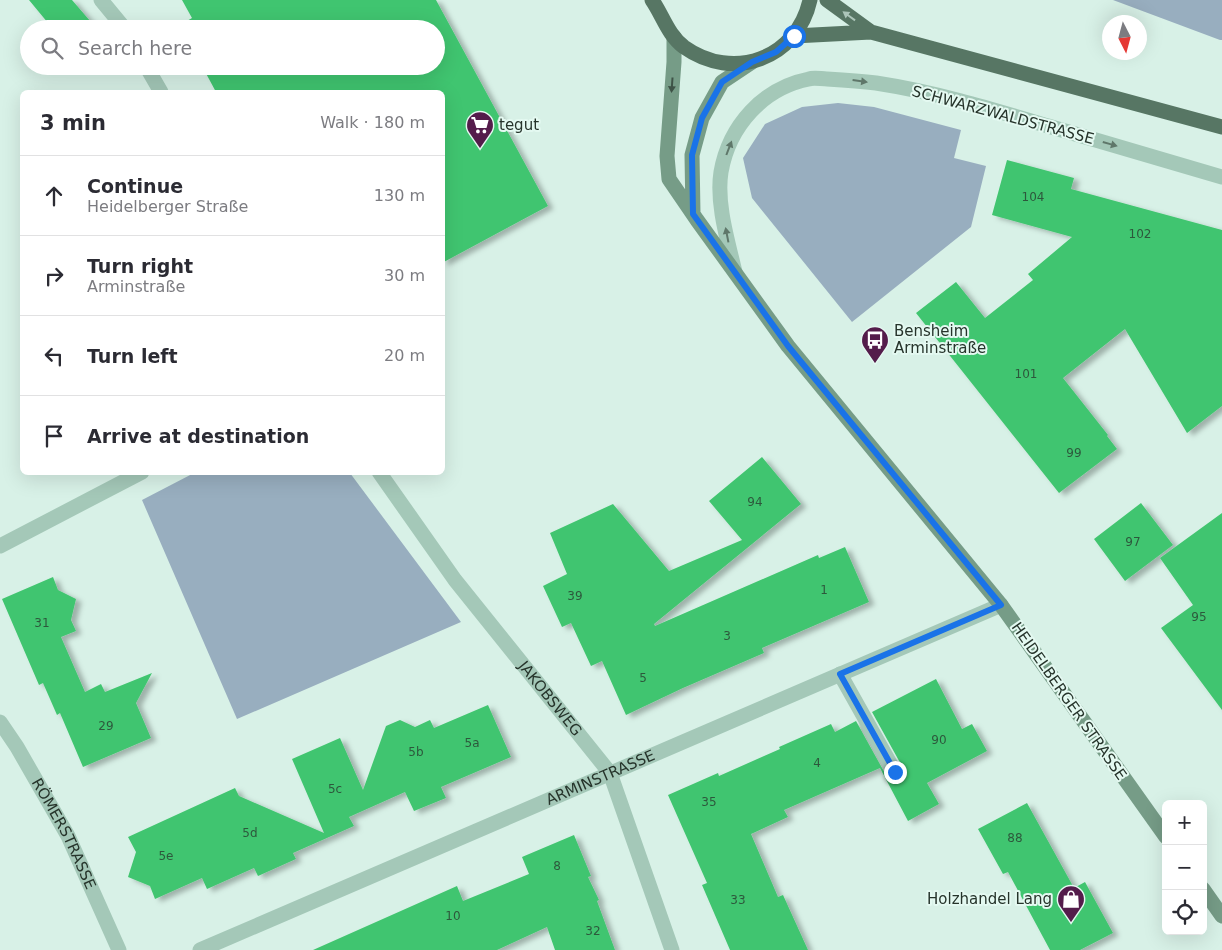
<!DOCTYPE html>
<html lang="en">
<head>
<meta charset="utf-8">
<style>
	body { margin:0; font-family:"DejaVu Sans",sans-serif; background:#f7f7f7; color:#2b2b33 }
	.controls { position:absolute; right:15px; bottom:15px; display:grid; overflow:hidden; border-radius:8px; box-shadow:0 5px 20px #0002 }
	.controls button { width:45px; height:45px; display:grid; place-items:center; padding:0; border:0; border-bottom:1px solid #e1e1e2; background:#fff; color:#2b2b33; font:25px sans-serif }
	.compass { position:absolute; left:1102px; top:15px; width:45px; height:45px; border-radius:50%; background:#fff; box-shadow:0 5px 20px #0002; rotate:174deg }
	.stop { position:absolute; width:15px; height:15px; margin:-11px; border:4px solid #1a73e8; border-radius:50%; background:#fff }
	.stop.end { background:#1a73e8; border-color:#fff; box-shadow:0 1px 5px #0008 }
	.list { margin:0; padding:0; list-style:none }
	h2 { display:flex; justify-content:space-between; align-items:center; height:65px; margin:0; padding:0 20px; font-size:21px }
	h2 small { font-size:16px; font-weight:400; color:#7c7c81 }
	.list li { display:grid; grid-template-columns:32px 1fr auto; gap:15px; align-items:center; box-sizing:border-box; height:80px; padding:0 20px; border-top:1px solid #e1e1e2 }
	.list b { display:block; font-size:19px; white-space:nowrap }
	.list p { margin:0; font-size:16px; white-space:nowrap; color:#7c7c81 }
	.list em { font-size:16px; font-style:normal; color:#7c7c81 }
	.icon { flex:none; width:28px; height:28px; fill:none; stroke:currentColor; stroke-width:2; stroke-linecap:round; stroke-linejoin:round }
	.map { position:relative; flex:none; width:1222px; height:950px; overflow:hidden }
	.search { position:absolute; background:#fff; box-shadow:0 5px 20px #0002; left:20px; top:20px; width:425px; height:55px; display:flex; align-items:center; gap:12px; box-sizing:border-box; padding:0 18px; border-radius:28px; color:#7c7c81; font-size:19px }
	.panel { position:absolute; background:#fff; box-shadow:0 5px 20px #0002; left:20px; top:90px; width:425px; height:385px; border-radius:8px }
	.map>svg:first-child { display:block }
</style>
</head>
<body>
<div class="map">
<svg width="1222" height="950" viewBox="0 0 1222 950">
	<defs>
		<filter id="shadow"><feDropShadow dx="5.5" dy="3" stdDeviation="2.5" flood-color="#0004"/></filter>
	</defs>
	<rect width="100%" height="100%" fill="#d8f1e7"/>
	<path fill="#98aebf" d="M1113,0H1222V40H1220Z
		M838,103L874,107L961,130L954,158L986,166L971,227L852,322L752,198L743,158L765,124L802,107Z
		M194,473H350L461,622L237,719L142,500Z"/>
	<path fill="#41c56f" filter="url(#shadow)" d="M29,0H72L97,29H53Z
		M182,0H436L548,206L442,263V92H216L202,66H436V29H182L180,25L192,18Z
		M1007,160L1074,178L1071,189L1222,230V406L1187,433L1125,329L1063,378L1108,435L1107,436L1117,449L1059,493L916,313L956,282L985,318L1033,280L1028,274L1072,237L992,215Z
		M762,457L801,504L654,624L655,626L818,555L819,558L845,547L869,602L762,648L764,653L683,688L626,715L602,661L591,666L571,623L562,627L543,586L567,574L550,533L613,504L669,571L742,540L709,501Z
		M1141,503L1173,545L1125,581L1094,539Z
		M1222,513V710L1161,628L1193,605L1160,558Z
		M53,577L58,590L76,599L71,620L76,631L61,637L85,692L101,684L105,692L152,673L136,703L151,738L83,767L60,713L57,715L43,683L39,685L2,599Z
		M936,679L962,729L972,724L987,751L927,783L939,804L908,821L880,768L784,810L788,817L751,834L778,897L783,895L808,950H730L702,885L707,883L668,795L718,773L719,776L780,749L779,747L831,724L835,732L856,721L887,777L891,780H899L903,776V768L872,712Z
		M488,705L511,757L441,787L446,798L414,811L405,792L349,817L354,826L293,853L296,859L258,876L254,868L207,889L202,878L155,899L150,886L128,877L136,852L128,837L235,788L239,796L324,833L292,759L340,738L363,790L386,726L400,720L415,727L430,720L434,728Z
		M1027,803L1074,888L1085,882L1113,933L1080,950H1050L1008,872L1003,874L978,829Z
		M574,835L591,876L588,877L599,900L597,901L615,950H555L547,927L497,950H313L457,886L463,901L529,874L522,857Z"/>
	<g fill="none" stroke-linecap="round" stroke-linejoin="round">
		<path stroke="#a4c8b8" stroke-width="15" d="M840,674L895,772"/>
		<g stroke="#a4c8b8" stroke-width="15">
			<path d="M101,0L125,29"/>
			<path d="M146,66L161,92"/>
			<path d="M735,272C728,242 716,203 721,172C729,126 763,88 809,79C814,77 821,79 827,79C844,80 860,81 876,83C935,92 991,109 1048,126C1106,143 1164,160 1222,177"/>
			<path id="s1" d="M379,472L455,580L610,773L672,950"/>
			<path d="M0,546L142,472"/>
			<path id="s2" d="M0,722L17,747L68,836L119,950"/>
			<path id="s3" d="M200,950L1001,605"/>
		</g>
		<path stroke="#769c87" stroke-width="15" d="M674,37V62L667,156L669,179L697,220L788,346L1001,605L1166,837
			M693,214L692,155L702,118L722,82L752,62
			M1203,889L1222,916"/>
		<path stroke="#577664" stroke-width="15" d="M652,0C663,16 668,35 684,47C733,82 797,59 810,0
			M827,0L871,32
			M794,36L871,32L1222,127"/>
	</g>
	<defs><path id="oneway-solid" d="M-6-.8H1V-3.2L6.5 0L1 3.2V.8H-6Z" transform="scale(1.25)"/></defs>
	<use fill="#acc5b9" href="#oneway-solid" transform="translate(849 16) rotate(-144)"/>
	<g fill="#5f776a">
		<use href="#oneway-solid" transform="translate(860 81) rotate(8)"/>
		<use href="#oneway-solid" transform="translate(1110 144) rotate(16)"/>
		<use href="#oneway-solid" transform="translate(729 148) rotate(-69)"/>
		<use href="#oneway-solid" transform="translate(727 235) rotate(-101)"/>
	</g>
	<use fill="#3e5347" href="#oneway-solid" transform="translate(672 85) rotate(94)"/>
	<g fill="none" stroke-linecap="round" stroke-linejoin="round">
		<path stroke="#1a73e8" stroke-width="6" d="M794,36L776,52L752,62L722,82L702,118L692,155L693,214L788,346L1001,605L840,674L895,772"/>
	</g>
	<defs>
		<g id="supermarket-pin" transform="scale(1.4375)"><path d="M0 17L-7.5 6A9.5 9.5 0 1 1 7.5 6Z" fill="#541c4b" stroke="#e4f9f1"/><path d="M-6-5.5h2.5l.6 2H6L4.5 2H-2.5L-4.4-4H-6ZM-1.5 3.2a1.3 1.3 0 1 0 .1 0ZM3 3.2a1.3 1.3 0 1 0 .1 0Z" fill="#fff"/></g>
		<g id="bus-pin" transform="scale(1.4375)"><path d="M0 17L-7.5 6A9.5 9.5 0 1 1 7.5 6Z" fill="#541c4b" stroke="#e4f9f1"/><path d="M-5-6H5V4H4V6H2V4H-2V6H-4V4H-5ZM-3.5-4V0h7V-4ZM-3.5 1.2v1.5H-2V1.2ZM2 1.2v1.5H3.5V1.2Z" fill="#fff"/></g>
		<g id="shop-pin" transform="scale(1.4375)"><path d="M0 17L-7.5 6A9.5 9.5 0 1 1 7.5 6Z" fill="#541c4b" stroke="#e4f9f1"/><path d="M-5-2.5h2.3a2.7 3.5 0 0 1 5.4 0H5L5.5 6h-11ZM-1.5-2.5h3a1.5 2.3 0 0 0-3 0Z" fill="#fff"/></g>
	</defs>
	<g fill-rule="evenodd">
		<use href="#supermarket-pin" x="480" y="125"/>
		<use href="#bus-pin" x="875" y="340"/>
		<use href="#shop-pin" x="1071" y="899"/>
	</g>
	<g text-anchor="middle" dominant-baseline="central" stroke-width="4" stroke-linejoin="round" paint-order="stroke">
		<g font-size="12" fill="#2d583c">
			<text x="1033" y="197">104</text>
			<text x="1140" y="234">102</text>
			<text x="1026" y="374">101</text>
			<text x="1074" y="453">99</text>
			<text x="755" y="502">94</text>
			<text x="1133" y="542">97</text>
			<text x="824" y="590">1</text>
			<text x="575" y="596">39</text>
			<text x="1199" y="617">95</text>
			<text x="42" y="623">31</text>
			<text x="727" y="636">3</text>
			<text x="643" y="678">5</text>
			<text x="106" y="726">29</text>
			<text x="939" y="740">90</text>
			<text x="472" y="743">5a</text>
			<text x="416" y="752">5b</text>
			<text x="817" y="763">4</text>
			<text x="335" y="789">5c</text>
			<text x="709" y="802">35</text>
			<text x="250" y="833">5d</text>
			<text x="1015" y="838">88</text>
			<text x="166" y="856">5e</text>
			<text x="557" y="866">8</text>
			<text x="738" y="900">33</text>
			<text x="453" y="916">10</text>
			<text x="593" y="931">32</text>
		</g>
		<g font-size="15" fill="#26342b" stroke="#e4f9f1">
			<text transform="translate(1003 115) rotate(15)">SCHWARZWALDSTRASSE</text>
			<text stroke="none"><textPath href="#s1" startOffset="284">JAKOBSWEG</textPath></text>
			<text transform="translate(1069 701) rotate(55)">HEIDELBERGER STRASSE</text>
			<text stroke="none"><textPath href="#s3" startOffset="436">ARMINSTRASSE</textPath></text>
			<text stroke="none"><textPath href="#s2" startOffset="129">RÖMERSTRASSE</textPath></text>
		</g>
		<g font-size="15" fill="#26342b" stroke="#e4f9f1" text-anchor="start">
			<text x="499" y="125">tegut</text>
			<text x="894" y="331">Bensheim<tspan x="894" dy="17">Arminstraße</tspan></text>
			<text x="1052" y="899" text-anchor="end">Holzhandel Lang</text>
		</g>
	</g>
</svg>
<div class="controls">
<button>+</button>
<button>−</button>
<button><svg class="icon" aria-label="locate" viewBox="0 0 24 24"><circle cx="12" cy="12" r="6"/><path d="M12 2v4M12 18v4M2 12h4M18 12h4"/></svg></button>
</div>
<svg class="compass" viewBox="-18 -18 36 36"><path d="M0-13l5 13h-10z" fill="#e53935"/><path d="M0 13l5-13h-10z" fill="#7c7c81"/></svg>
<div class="stop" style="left:794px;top:36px"></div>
<div class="stop end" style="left:895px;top:772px"></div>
<div class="search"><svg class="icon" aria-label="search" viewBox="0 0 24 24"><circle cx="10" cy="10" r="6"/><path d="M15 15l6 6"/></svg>Search here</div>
<section class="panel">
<h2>3 min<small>Walk · 180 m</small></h2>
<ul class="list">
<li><svg class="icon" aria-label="ahead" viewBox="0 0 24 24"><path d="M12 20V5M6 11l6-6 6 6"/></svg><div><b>Continue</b><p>Heidelberger Straße</p></div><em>130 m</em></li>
<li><svg class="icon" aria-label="right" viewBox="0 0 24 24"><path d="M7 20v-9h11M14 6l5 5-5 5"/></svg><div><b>Turn right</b><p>Arminstraße</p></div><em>30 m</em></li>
<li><svg class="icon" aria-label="left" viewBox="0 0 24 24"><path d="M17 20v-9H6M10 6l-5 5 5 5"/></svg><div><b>Turn left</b></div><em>20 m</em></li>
<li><svg class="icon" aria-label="arrive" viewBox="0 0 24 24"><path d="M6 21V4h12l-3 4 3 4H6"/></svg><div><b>Arrive at destination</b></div></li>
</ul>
</section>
</div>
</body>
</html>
